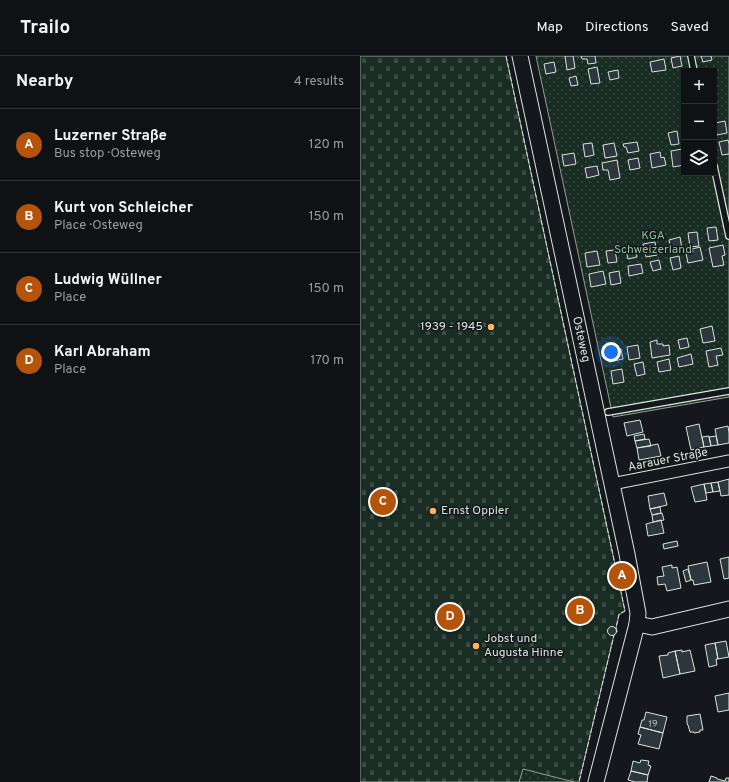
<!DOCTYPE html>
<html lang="en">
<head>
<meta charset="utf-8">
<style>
	body { margin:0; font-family:Overpass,sans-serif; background:#1d2022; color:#f1f3f6 }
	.controls { position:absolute; right:12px; top:12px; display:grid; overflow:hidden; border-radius:0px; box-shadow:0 4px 16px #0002 }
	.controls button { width:36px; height:36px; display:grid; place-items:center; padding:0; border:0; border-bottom:1px solid #2f3234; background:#0f1215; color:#f1f3f6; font:20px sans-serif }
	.you { position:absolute; left:251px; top:296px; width:14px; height:14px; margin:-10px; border:3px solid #fff; border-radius:50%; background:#1a73e8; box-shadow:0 0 0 6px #1a73e833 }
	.badge { display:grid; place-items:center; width:26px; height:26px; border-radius:50%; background:#b45309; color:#fff; font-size:13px; font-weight:700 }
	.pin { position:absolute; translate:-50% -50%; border:2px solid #fff; box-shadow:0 1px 4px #0006 }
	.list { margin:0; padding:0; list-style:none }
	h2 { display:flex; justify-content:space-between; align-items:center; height:52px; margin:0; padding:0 16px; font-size:17px }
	h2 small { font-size:13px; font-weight:400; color:#9b9ea0 }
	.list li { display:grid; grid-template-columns:26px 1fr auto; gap:12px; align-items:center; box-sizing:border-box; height:72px; padding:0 16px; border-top:1px solid #2f3234 }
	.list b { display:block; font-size:15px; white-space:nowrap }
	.list p { margin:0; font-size:13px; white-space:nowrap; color:#9b9ea0 }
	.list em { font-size:13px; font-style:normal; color:#9b9ea0 }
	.icon { flex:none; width:22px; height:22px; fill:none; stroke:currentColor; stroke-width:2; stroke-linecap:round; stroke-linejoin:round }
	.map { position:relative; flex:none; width:369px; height:726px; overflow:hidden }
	header { display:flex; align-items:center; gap:24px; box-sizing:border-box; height:56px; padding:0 20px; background:#0f1215; border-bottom:1px solid #2f3234 }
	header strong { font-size:19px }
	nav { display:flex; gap:22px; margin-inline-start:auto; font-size:14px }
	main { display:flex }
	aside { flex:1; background:#0f1215 }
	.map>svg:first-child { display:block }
</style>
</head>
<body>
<header>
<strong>Trailo</strong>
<nav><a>Map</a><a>Directions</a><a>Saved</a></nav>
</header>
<main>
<aside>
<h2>Nearby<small>4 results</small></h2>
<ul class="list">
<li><span class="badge">A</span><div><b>Luzerner Straße</b><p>Bus stop · Osteweg</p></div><em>120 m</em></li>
<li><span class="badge">B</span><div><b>Kurt von Schleicher</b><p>Place · Osteweg</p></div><em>150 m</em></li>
<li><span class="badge">C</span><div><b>Ludwig Wüllner</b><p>Place</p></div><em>150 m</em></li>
<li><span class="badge">D</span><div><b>Karl Abraham</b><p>Place</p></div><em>170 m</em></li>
</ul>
</aside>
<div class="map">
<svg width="369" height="726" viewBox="0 0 369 726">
	<defs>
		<pattern id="cemetery-stones" width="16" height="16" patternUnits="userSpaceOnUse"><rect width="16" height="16" fill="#1a2d24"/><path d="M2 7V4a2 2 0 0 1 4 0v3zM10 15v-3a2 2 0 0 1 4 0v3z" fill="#3b4b43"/></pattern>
		<pattern id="garden-dots" width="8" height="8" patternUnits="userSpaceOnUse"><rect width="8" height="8" fill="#1a2d24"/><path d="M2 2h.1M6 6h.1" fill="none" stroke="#3b4b43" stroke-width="1.8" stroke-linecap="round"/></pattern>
	</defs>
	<rect width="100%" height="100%" fill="#14181c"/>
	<path fill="url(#cemetery-stones)" stroke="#939e99" d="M0,0H146L265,555L259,559L256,572L257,576L254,579L219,726H0Z"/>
	<path fill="url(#garden-dots)" stroke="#939e99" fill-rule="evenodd" d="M176,0H369V341L253,361ZM324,15H354V117H324Z
		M163,713L214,726H159Z"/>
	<path fill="#2c363c" stroke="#d8e6dc" d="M205,0H213L215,12L207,14Z
		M221,0H235L236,7L228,8L227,3H222Z
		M320,0L322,10L313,12L311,2Z
		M341,0H351L352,4L343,6Z
		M304,3L306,14L292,16L290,6Z
		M194,6L196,16L186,18L184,8Z
		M237,11L240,27L231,28L228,13Z
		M258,14L259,22L250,24L248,16Z
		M216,20L218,29L211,30L209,22Z
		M365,65L367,77L357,79L355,67Z
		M317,75L319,88L311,89L308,77Z
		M368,84L369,88V98L362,99L359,86Z
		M277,86L279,95L268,97L266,91H264L263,88Z
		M232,87L234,99L225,101L223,88Z
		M254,87L257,100L245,102L243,89Z
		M322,93L324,109L313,111L311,95Z
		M300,96L301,102L304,101L306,109L292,112L290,98Z
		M214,97L216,108L204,110L202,99Z
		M278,102L280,112L270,114L268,104Z
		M257,104L260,122L250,124L248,114H243L242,107Z
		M237,110L239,119L227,122L225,112Z
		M356,171L358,184L349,185L347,172Z
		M337,176L339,190L330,191L328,177Z
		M320,181L322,193L311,195L309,184Z
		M295,186L297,199L286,201L283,188Z
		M363,189L365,199L362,200L364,209L353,211L349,192Z
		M275,191L277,201L268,203L266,193Z
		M340,191L343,204L328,207L326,197L333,196L332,193Z
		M255,194L257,206L248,207L246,195Z
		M237,195L240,209L227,211L225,197Z
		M319,200L321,212L313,214L310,202Z
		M299,204L301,213L293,215L290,206Z
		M281,208L283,217L269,220L268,210Z
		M243,215L246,228L231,231L229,218Z
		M259,215L261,227L251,229L249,217Z
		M352,270L355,285L343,287L340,273Z
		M327,282L329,291L320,293L318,284Z
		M297,284V288H303V290L309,289L310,299L292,302L290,286Z
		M278,289L280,302L269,304L267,291Z
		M361,292L363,299L356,300L358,309L349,311L346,295Z
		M261,293L263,303L249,306L247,295Z
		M331,298L333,308L319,311L317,302Z
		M309,303L311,314L299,316L297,306Z
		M283,306L285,318L277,320L274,308Z
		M262,313L264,326L253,328L251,315Z
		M280,364L283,376L267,380L264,367Z
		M339,368L344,391L331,394L326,371Z
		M368,370L369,377V387L358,389L355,373Z
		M284,378L285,383L275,385L274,380Z
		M349,380L351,390L344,391L342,381Z
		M356,380L358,389L351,390L349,381Z
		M289,383L291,390L277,392L275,385Z
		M298,388L301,400L279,404L277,392Z
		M369,423V439L361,440L358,426Z
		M358,426L360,435L353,436L351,427Z
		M351,427L353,436L346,437L344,428Z
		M344,428L347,444L335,446L331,431Z
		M304,437L307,449L290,453L288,440Z
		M300,451L301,457L292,459L290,453Z
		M302,457L304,464L293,466L292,459Z
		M301,464L304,477L288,480L286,468Z
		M317,485L318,490L304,493L303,488Z
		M369,501V522L364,523L360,503Z
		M347,506L351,526L334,529L333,524H331L328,510Z
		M312,509V512L317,511L321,532L307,535L305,528L298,529L297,521L304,520L302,511Z
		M328,513L331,524L326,526L323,515Z
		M247.5 575a4.5 4.5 0 1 1 9 0a4.5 4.5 0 1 1-9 0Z
		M366,585L369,601L358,603L355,587Z
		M355,587L358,603H356L357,609L349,611L345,589Z
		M322,594V596L330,594L335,615L320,618L315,595Z
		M315,595L320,618L303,622L299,600L308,599V597Z
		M369,637V654L358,656L355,640Z
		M286,656L307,661L303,677L280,671L282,664H284Z
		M340,658L343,674H340V676L334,677V676H330L328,669L327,668V660Z
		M280,671L303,677L299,693L278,688L281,679L278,678Z
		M281,704L289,705L288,709L291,710L288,719L271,715L273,705L280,707Z
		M271,715L288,719L287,726H275L268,724Z
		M351,720L357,722V723L365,725L366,722H369V726H349Z"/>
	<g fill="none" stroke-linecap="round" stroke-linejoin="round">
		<g stroke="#d8e6dc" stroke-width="8">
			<path id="lane" d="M331,0L334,15
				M354,110L369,180
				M248,356L369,335"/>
		</g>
		<g stroke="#d8e6dc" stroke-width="13">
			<path id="street" d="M252,428L369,405"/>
		</g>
		<g stroke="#d8e6dc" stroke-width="17">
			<g id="secondary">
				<path id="s1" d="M160,0L267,498L278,557L277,568L236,726"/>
				<path d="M277,568L292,571L369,553"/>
			</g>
		</g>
		<use href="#lane" stroke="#14181c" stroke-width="5.5"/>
		<use href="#street" stroke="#14181c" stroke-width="11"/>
		<use href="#secondary" stroke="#14181c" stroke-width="15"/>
		<path stroke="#d8e6dc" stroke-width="1" stroke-dasharray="5 2" stroke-linecap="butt" d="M146,0L265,555L259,558L256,572L257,576L254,579L219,726"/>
	</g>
	<g fill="#ffb74d" stroke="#14181c" stroke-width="1.5">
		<circle cx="131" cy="271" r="4"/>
		<circle cx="73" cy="455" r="4"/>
		<circle cx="116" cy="590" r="4"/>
	</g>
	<g text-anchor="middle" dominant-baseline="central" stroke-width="3" stroke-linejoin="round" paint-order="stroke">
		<g font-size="10" fill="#adbab4">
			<text x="293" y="668">19</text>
		</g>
		<g font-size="12" fill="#8ac095" stroke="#14181c">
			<text x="293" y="180">KGA<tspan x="293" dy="14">Schweizerland</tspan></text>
		</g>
		<g font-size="12" fill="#d8e6dc" stroke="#14181c" text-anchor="start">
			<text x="123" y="271" text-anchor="end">1939 - 1945</text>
			<text x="81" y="455">Ernst Oppler</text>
			<text x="124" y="583">Jobst und<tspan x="124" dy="14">Augusta Hinne</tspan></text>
		</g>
		<g font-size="12" fill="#d8e6dc" stroke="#14181c">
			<text stroke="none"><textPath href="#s1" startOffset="290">Osteweg</textPath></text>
			<text transform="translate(308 404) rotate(-11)">Aarauer Straße</text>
		</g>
	</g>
</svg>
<div class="controls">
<button>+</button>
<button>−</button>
<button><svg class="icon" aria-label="layers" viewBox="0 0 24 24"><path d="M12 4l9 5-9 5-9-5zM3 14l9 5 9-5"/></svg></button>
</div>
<div class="you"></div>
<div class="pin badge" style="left:262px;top:520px">A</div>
<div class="pin badge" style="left:220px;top:555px">B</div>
<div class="pin badge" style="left:23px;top:446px">C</div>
<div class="pin badge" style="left:90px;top:561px">D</div>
</div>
</main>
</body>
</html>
